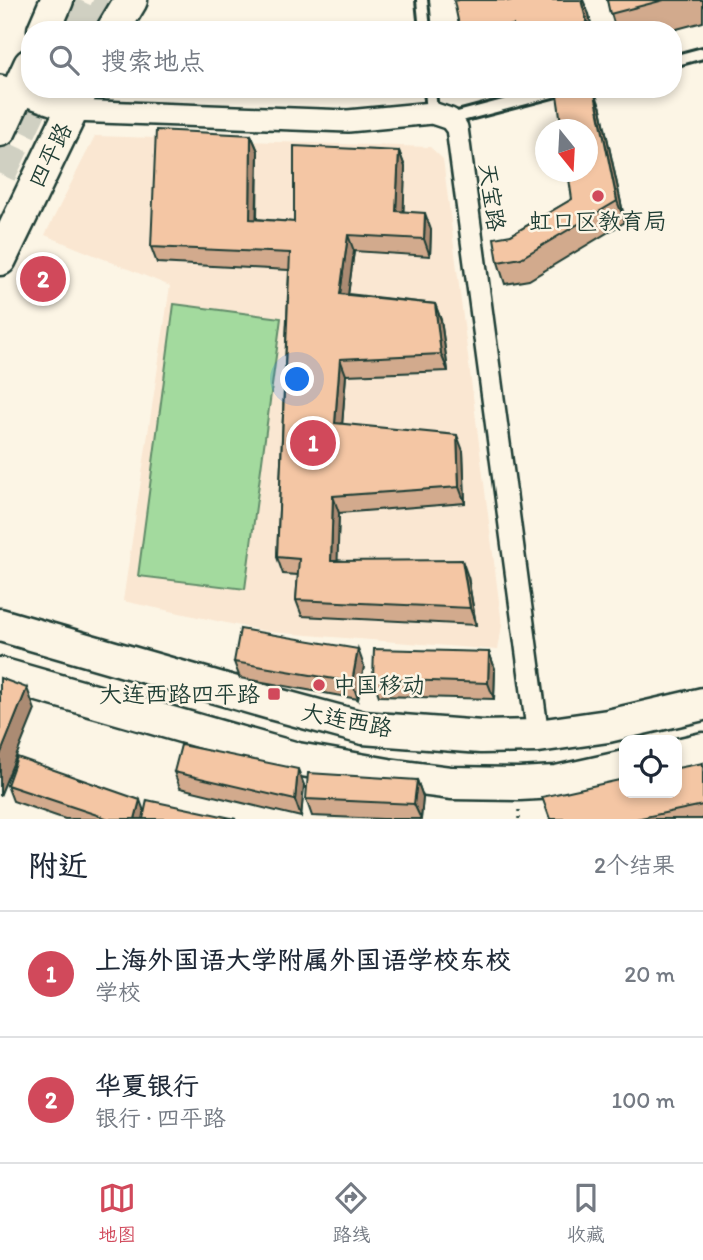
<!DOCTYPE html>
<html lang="zh">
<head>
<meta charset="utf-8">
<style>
	body { margin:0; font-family:Itim,"LXGW WenKai TC",sans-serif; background:#f2f2f3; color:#1f2937 }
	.controls { position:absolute; right:21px; bottom:21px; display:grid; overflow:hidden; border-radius:14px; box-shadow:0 4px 10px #0003 }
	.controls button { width:63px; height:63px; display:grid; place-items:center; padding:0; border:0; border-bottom:2px solid #e0e1e3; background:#fff; color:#1f2937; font:35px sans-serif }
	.compass { position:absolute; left:535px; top:119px; width:63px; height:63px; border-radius:50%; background:#fff; box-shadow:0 4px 10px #0003; rotate:162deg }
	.you { position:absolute; left:298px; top:380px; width:24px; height:24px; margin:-18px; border:5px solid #fff; border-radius:50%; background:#1a73e8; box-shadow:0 0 0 10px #1a73e833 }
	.badge { display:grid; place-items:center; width:46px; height:46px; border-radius:50%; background:#d1495b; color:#fff; font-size:23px; font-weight:700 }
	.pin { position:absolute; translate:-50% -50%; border:4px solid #fff; box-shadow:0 2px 7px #0006 }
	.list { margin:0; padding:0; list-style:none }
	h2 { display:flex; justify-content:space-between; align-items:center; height:91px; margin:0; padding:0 28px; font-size:30px }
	h2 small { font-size:23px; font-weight:400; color:#747a83 }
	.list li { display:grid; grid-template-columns:46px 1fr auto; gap:21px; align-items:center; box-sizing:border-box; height:126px; padding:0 28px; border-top:2px solid #e0e1e3 }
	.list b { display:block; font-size:26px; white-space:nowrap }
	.list p { margin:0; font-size:23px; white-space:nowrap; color:#747a83 }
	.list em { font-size:23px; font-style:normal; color:#747a83 }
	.icon { flex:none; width:38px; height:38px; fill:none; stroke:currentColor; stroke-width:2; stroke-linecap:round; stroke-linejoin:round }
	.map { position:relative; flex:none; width:703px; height:819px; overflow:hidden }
	.search { position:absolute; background:#fff; box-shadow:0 4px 10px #0003; left:21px; right:21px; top:21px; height:77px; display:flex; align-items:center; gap:18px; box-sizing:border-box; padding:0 24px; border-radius:28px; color:#747a83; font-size:26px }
	.sheet { height:343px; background:#fff }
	nav { display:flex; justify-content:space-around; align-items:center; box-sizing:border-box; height:98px; border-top:2px solid #e0e1e3; background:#fff; font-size:19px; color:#747a83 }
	nav a { display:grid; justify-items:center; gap:4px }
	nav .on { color:#d1495b }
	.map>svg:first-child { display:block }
</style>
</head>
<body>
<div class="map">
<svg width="703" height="819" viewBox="0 0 703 819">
	<rect width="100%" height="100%" fill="#fcf5e5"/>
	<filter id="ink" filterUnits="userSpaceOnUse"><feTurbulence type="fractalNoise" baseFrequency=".0143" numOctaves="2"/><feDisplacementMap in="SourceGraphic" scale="14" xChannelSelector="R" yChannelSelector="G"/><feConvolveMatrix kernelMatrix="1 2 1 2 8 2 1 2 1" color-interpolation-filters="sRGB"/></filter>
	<g filter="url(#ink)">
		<path fill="#fae7d2" d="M95,136L430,147L443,159L502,625L498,650L269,632L123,601L170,286L45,235Z"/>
		<path fill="#a3da9e" stroke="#618c69" stroke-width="2" d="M174,304L281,318L245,589L138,576Z"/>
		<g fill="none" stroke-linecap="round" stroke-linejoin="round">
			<path stroke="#d0d0c2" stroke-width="32" stroke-dasharray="32 16" stroke-linecap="butt" d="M68,30L82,0
				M96,30L111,0
				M0,174L40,89"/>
			<g stroke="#1f3d34" stroke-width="16">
				<path id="lane" d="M422,0L425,30
					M673,61L703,53
					M430,89L432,113
					M450,119L564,89"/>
			</g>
			<g stroke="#1f3d34" stroke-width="26">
				<path id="street" d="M0,86L72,111L348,121L432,113L450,119L457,128L538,736"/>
			</g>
			<g stroke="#1f3d34" stroke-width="37">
				<path id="primary" d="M44,30L57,0
					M113,30L131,0
					M0,130L30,65
					M0,259L82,89
					M0,625L274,704L363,728L481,737L538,736L608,726L703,704
					M0,674L297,759L388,775L451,783L519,784L556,782L624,767
					M677,755L703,749"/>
			</g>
			<path stroke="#1f3d34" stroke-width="3.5" stroke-dasharray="2 5" stroke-linecap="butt" d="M519,819V807"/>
			<use href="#lane" stroke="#fcf5e5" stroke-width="10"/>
			<use href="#street" stroke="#fcf5e5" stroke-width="21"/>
			<use href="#primary" stroke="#fcf5e5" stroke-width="32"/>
		</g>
		<path fill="#d2aa8d" stroke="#1f3d34" stroke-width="2" d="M459,0H509L589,14L592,30H460Z
			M607,0H703V22L673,30H616Z
			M601,109L625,222L529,280L505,284L498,262L511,235L572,199Z
			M251,135L258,151L257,219L294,222L399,151L405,167L403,212L431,230L430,256L354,251L348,294L435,304L441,320L448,371L346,375L342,424L463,451L465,503L339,513L337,560L468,577L476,625L302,616L296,600L298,575L283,574L277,557L289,270L157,263L151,247Z
			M489,652L495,669L494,699L379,696L373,679Z
			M234,662L364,666L358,699L240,678Z
			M703,763V819H550Z
			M174,772L304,785L301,817L180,788Z
			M417,780L423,797L421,819H383L312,816L306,799Z
			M7,785L144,813L236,819H65L13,801Z"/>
		<path fill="#ab8b73" stroke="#1f3d34" stroke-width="2" d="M581,0H583L589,14L592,30H589Z
			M594,89L601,109L625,222L617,201Z
			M251,135L258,151L256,235L250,219Z
			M399,151L405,167L403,228L396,211Z
			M425,213L431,230L430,256L424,239Z
			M348,235L354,251L346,310L340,294Z
			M435,304L441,320L448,371L441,354Z
			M340,359L346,375L341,439L335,423Z
			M457,435L463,451L465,503L459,487Z
			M333,496L339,513L337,577L331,561Z
			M462,560L468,577L476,625L470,608Z
			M358,649L364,666L358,699L352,682Z
			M489,652L495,669L494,699L488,683Z
			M27,688L35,710L0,796V755Z
			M298,769L304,785L301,817L295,800Z
			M417,780L423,797L421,819L414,804Z
			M140,800L146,817L145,819H135Z"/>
		<path fill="#f4c6a4" stroke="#1f3d34" stroke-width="2" d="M459,0H508V1L512,0H581L587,23L558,30H514L513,25L495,30H460L454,1Z
			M607,0H664L610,14Z
			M583,89H594L617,201L521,258L498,262L494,238L511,235L572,199L568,172H587V130H562L557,95Z
			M156,130L251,135L250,219L294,222V146L399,151L396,211L425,213L424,239L348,235L340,294L435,304L441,354L340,359L335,423L457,435L459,487L333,496L331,561L462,560L470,608L296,600L299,559L277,557L290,253L151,247Z
			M240,629L358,649L352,682L234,662Z
			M374,649L489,652L488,683L373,679Z
			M0,678L27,688L0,755Z
			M181,745L298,769L295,800L174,772Z
			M17,757L140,800L135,819H109L7,785Z
			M703,763V805L636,819H550L542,797L624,779V793H677V768Z
			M308,773L417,780L414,804L306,799Z
			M147,800L236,819H143Z"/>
	</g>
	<g fill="#d1495b" stroke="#fcf5e5" stroke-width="2.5">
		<circle cx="598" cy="196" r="7"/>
		<circle cx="319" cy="685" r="7"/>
		<rect x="267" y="687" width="14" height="14" rx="3.5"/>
	</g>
	<g text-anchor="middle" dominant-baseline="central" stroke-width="5" stroke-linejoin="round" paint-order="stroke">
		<g font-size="23" fill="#1f3d34" stroke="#fcf5e5">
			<text transform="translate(50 155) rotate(-64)">四平路</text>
			<text transform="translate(492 197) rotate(82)">天宝路</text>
			<text transform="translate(347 720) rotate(11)">大连西路</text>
		</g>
		<g font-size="23" fill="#1f3d34" stroke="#fcf5e5">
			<text x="598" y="221">虹口区教育局</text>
			<text x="333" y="685" text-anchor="start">中国移动</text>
			<text x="260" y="694" text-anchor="end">大连西路四平路</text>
		</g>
	</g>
</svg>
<div class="controls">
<button><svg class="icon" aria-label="locate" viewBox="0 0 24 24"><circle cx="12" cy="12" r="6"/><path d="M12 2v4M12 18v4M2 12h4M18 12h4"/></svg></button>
</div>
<svg class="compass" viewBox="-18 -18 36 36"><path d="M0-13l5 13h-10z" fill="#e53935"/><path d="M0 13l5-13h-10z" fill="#747a83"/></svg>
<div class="you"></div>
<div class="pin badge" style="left:313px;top:443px">1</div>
<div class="pin badge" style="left:43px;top:279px">2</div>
<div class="search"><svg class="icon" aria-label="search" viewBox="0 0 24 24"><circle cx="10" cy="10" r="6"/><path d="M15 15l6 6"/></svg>搜索地点</div>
</div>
<section class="sheet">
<h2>附近<small>2个结果</small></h2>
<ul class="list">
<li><span class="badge">1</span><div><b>上海外国语大学附属外国语学校东校</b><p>学校</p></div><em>20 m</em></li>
<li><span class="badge">2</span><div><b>华夏银行</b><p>银行 · 四平路</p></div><em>100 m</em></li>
</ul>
</section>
<nav>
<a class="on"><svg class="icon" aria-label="map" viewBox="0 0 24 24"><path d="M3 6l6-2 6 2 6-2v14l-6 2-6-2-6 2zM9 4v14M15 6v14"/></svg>地图</a>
<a><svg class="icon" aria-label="directions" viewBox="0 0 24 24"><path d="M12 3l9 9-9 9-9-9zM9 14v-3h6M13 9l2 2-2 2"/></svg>路线</a>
<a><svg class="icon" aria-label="saved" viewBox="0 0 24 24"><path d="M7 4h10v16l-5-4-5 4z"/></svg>收藏</a>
</nav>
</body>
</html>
